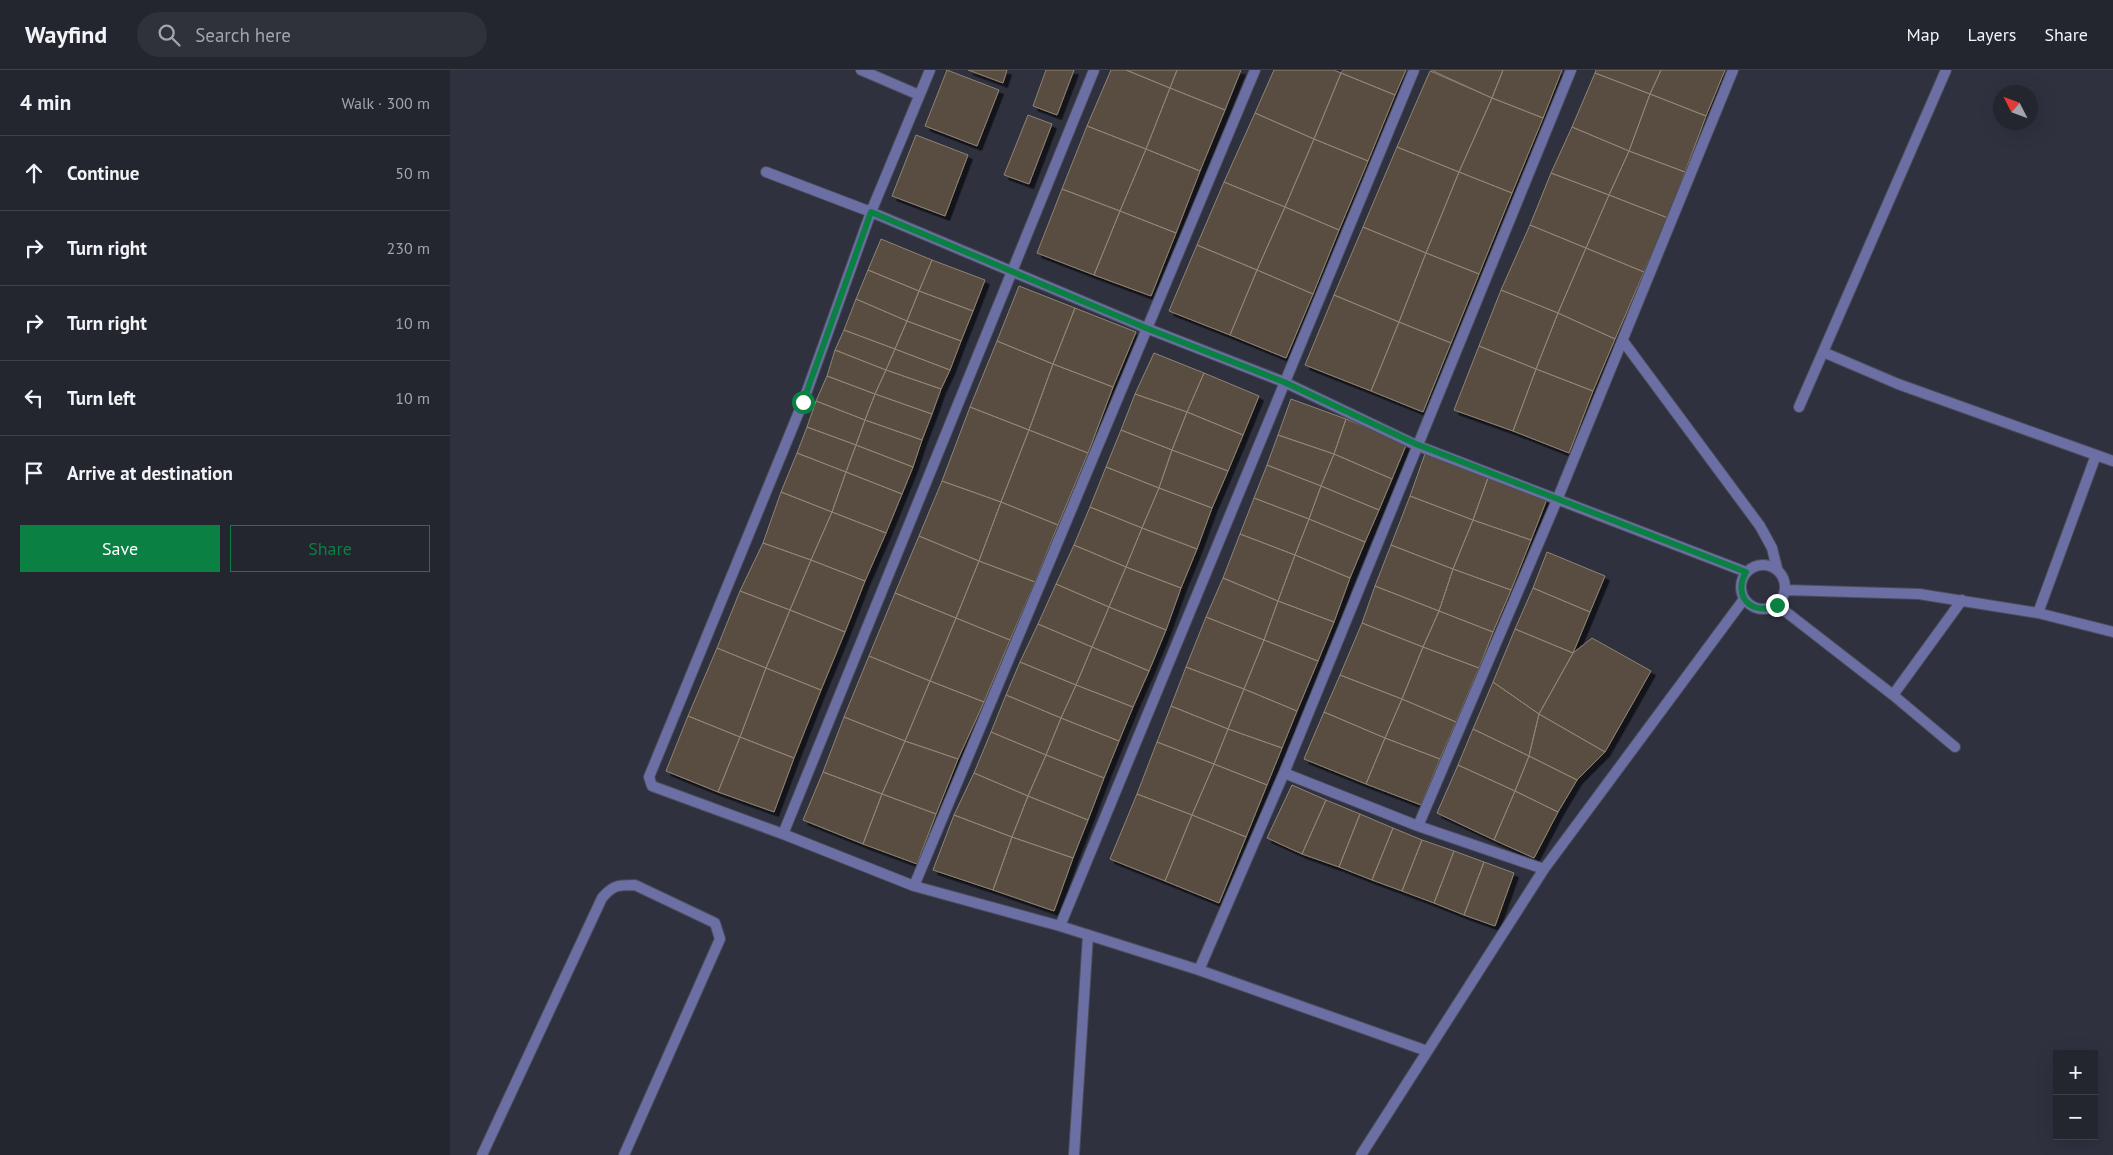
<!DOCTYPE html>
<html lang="en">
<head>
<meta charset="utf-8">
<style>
	body { margin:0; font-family:"PT Sans",sans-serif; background:#2f313b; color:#f1f3f6 }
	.controls { position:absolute; right:15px; bottom:15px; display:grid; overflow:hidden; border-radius:0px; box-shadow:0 5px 20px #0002 }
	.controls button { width:45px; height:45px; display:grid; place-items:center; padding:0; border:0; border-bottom:1px solid #40424b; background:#23252f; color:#f1f3f6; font:25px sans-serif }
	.compass { position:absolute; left:1543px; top:15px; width:45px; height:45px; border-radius:50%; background:#23252f; box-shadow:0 5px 20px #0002; rotate:312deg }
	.stop { position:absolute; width:15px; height:15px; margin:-11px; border:4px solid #0b8043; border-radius:50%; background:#fff }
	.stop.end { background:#0b8043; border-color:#fff; box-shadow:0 1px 5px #0008 }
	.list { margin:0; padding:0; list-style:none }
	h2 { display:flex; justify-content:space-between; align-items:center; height:65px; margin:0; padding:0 20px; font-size:21px }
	h2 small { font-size:16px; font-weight:400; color:#a3a5aa }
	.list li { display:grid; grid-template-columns:32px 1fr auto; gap:15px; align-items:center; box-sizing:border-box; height:75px; padding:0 20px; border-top:1px solid #40424b }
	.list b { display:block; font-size:19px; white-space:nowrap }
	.list em { font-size:16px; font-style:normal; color:#a3a5aa }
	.actions { display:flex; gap:10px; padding:15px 20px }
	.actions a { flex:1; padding:11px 0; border:1px solid #0b8043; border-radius:0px; text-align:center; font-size:18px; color:#0b8043 }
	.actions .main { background:#0b8043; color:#fff }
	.icon { flex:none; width:28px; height:28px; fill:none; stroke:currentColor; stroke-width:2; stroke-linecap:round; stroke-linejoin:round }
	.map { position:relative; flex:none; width:1663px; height:1085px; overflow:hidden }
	header { display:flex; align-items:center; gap:30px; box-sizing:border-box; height:70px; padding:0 25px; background:#23252f; border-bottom:1px solid #40424b }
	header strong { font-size:24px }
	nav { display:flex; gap:28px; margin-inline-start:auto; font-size:18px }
	.search { width:350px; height:45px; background:#2f313b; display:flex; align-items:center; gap:12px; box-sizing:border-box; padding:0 18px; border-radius:28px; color:#a3a5aa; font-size:19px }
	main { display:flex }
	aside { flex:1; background:#23252f }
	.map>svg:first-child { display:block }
</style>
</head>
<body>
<header>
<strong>Wayfind</strong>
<div class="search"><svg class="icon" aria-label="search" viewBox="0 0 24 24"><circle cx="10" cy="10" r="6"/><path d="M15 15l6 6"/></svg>Search here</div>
<nav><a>Map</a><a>Layers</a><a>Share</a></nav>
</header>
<main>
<aside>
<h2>4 min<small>Walk · 300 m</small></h2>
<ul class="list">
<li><svg class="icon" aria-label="ahead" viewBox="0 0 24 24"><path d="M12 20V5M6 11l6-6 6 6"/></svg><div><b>Continue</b></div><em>50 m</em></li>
<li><svg class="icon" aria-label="right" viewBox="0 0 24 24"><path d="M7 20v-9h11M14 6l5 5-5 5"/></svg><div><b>Turn right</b></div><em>230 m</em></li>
<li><svg class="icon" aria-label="right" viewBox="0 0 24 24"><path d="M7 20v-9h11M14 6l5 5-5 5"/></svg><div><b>Turn right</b></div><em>10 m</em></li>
<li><svg class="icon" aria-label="left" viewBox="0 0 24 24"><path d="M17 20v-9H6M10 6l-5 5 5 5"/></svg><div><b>Turn left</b></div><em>10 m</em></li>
<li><svg class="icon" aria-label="arrive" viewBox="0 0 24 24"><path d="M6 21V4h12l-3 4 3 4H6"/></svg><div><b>Arrive at destination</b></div></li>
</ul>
<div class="actions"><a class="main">Save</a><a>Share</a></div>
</aside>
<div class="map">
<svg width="1663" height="1085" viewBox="0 0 1663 1085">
	<defs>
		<filter id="shadow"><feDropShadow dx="4.5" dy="4.5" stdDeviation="0" flood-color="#0009"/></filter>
	</defs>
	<rect width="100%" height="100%" fill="#2f313f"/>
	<path fill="#584d3f" stroke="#8f8374" filter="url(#shadow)" d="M497,0L549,20L527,76L475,56Z
		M518,0H557L553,13Z
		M596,0H624L607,45L583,36Z
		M661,0H676L720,18L696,79L637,56Z
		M676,0H727L720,18Z
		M727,0H791L775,40L720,18Z
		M824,0H884L891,3L864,69L805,43Z
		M893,0H956L945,25L891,3Z
		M981,0H1053L1042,28Z
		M1053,0H1112L1093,48L1042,28Z
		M1146,0H1211L1200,24L1145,3Z
		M1211,0H1275L1256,46L1200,24Z
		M980,1L1042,28L1009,102L947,77Z
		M891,3L945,25L918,91L864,69Z
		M1145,3L1200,24L1179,81L1122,57Z
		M720,18L775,40L750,101L696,79Z
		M1200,24L1256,46L1235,102L1179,81Z
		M1042,28L1093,48L1062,123L1009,102Z
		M805,43L864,69L835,137L774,112Z
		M578,45L602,54L579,114L554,105Z
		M637,56L696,79L670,141L612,119Z
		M1122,57L1179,81L1159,125L1101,103Z
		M466,65L518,85L495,146L442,126Z
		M864,69L918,91L889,160L835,137Z
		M947,77L1009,102L976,183L913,157Z
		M696,79L750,101L726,163L670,141Z
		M1179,81L1235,102L1218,148L1159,125Z
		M1009,102L1062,123L1029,204L976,183Z
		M1101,103L1159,125L1136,178L1080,155Z
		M774,112L835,137L807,200L747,175Z
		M612,119L670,141L644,205L587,183Z
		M1159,125L1218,148L1194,202L1136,178Z
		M835,137L889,160L863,224L807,200Z
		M670,141L726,163L701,226L644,205Z
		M1080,155L1136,178L1108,243L1051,220Z
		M913,157L976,183L949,252L884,225Z
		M431,169L482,190L469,221L418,200Z
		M747,175L807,200L780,265L719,241Z
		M1136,178L1194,202L1165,269L1108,243Z
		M976,183L1029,204L1001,273L949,252Z
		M482,190L535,210L523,241L469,221Z
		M418,200L469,221L457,251L406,229Z
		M807,200L863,224L836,288L780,265Z
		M569,216L625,238L603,294L547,271Z
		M1051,220L1108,243L1086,299L1029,276Z
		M469,221L523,241L511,271L457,251Z
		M884,225L949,252L921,321L855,295Z
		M406,229L457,251L445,279L394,260Z
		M625,238L686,262L663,317L603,294Z
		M1108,243L1165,269L1143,321L1086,299Z
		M457,251L511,271L500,300L445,279Z
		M949,252L1001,273L973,342L921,321Z
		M394,260L445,279L436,300L385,280Z
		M547,271L603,294L579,360L520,337Z
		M1029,276L1086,299L1063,361L1004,340Z
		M445,279L500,300L491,319L436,300Z
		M385,280L436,300L425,324L377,306Z
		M704,283L754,303L737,342L685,324Z
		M603,294L663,317L638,383L579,360Z
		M1086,299L1143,321L1119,383L1063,361Z
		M436,300L491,319L482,344L425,324Z
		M754,303L809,326L793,365L737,342Z
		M377,306L425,324L415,350L366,331Z
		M425,324L482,344L472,370L415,350Z
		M685,324L737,342L722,380L671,360Z
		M841,329L896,349L884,384L828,365Z
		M366,331L415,350L406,375L357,357Z
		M520,337L579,360L551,432L492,411Z
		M737,342L793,365L778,401L722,380Z
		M896,349L957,373L942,409L884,384Z
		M415,350L472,370L463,397L406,375Z
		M357,357L406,375L396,402L347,383Z
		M579,360L638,383L608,455L551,432Z
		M671,360L722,380L709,418L656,397Z
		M828,365L884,384L871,416L817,395Z
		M406,375L463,397L452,424L396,402Z
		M722,380L778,401L762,438L709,418Z
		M976,381L1039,405L1023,450L960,426Z
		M347,383L396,402L382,442L331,422Z
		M884,384L942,409L929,440L871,416Z
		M817,395L871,416L859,449L804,428Z
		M656,397L709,418L692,458L640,437Z
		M396,402L452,424L436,463L382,442Z
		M1039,405L1097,429L1081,470L1023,450Z
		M492,411L551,432L529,491L469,466Z
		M871,416L929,440L915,472L859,449Z
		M709,418L762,438L747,479L692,458Z
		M331,422L382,442L361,490L313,473Z
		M960,426L1023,450L1003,499L941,475Z
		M804,428L859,449L845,485L790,464Z
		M551,432L608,455L585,512L529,491Z
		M640,437L692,458L676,497L624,475Z
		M382,442L436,463L415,511L361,490Z
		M859,449L915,472L900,508L845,485Z
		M1023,450L1081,470L1061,520L1003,499Z
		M692,458L747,479L731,518L676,497Z
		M790,464L845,485L828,531L773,508Z
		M469,466L529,491L506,548L445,523Z
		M313,473L361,490L340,540L290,521Z
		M624,475L676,497L659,537L606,514Z
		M941,475L1003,499L989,541L925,516Z
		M1097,482L1155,506L1140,542L1083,518Z
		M845,485L900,508L884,552L828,531Z
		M361,490L415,511L395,562L340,540Z
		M529,491L585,512L560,570L506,548Z
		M676,497L731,518L716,560L659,537Z
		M1003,499L1061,520L1043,562L989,541Z
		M773,508L828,531L814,570L756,547Z
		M606,514L659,537L642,577L588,554Z
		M925,516L989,541L973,577L912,553Z
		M1083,518L1140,542L1123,583L1065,559Z
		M290,521L340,540L316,598L267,578Z
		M445,523L506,548L480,611L419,586Z
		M828,531L884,552L868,591L814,570Z
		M659,537L716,560L699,601L642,577Z
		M340,540L395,562L371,620L316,598Z
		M989,541L1043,562L1029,598L973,577Z
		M756,547L814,570L794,619L736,597Z
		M506,548L560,570L534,632L480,611Z
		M912,553L973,577L952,629L890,605Z
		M588,554L642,577L626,615L570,592Z
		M1065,559L1123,583L1089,644L1043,612Z
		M1142,568L1201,601L1155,682L1089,644L1123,583Z
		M814,570L868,591L847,641L794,619Z
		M642,577L699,601L683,637L626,615Z
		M973,577L1029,598L1006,652L952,629Z
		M267,578L316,598L290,667L238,646Z
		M419,586L480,611L455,671L394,647Z
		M570,592L626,615L611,648L556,625Z
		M736,597L794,619L778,659L721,636Z
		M316,598L371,620L344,688L290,667Z
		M890,605L952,629L935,668L874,642Z
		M480,611L534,632L508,689L455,671Z
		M1043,612L1089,644L1079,686L1023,659Z
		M626,615L683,637L669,671L611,648Z
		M794,619L847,641L832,678L778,659Z
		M556,625L611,648L596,685L541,662Z
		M952,629L1006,652L990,689L935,668Z
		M721,636L778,659L764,694L707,672Z
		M874,642L935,668L916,714L854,689Z
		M1089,644L1155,682L1127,710L1079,686Z
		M238,646L290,667L268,722L216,701Z
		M394,647L455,671L432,724L373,702Z
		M611,648L669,671L654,708L596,685Z
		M778,659L832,678L817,715L764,694Z
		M1023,659L1079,686L1065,721L1008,695Z
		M541,662L596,685L578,726L524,703Z
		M290,667L344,688L324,742L268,722Z
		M935,668L990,689L971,735L916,714Z
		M455,671L508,689L486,744L432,724Z
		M707,672L764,694L742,745L687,724Z
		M596,685L654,708L638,750L578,726Z
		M1079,686L1127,710L1108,742L1065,721Z
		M764,694L817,715L796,767L742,745Z
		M1008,695L1065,721L1044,770L987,743Z
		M373,702L432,724L413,774L353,750Z
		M524,703L578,726L562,767L504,745Z
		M842,715L876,730L852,784L817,768Z
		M1065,721L1108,742L1084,788L1044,770Z
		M432,724L486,744L467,794L413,774Z
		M687,724L742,745L715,811L660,789Z
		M578,726L638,750L623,788L562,767Z
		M876,730L910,744L889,797L852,784Z
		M910,744L943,758L922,810L889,797Z
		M504,745L562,767L543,820L483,800Z
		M742,745L796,767L769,833L715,811Z
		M943,758L972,770L952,821L922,810Z
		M562,767L623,788L604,841L543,820Z
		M972,770L1004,781L984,833L952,821Z
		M1004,781L1034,792L1014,845L984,833Z
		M1034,792L1064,803L1045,856L1014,845Z"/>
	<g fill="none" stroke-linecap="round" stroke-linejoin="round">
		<g stroke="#4b4d5b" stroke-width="12">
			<path id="minor" d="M411,0L469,25
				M480,0L421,142L353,332L199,707L202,716L333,764L464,816L610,856L749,900L834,703L1121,0
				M316,102L421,142L696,258L834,312L966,375L1296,502
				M1173,271L1310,456L1322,478L1327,498
				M1373,282L1448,314L1646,385
				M1349,337L1496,0
				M1291 517a22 22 0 1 1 44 0a22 22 0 1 1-44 0Z
				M1336,520L1469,524L1588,543L1663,562
				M1327,535L1443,625L1505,677
				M1588,543L1646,385L1663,391
				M1443,625L1512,530
				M834,703L968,756L1094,799
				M968,756L1107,430L1283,0
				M333,764L644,0
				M464,816L805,0
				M610,856L964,0
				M749,900L977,981
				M32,1085L152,828C163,815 168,815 185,815L265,853L270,869L174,1085
				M624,1085L638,865
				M911,1085L1094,799L1294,529"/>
		</g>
		<use href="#minor" stroke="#6b6fa4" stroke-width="10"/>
	</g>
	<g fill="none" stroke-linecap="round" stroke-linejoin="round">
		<path stroke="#0b8043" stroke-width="6" d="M353,332L421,142L696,258L834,312L966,374L1296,502C1282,526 1302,547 1327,535"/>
	</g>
</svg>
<div class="controls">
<button>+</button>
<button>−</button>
</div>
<svg class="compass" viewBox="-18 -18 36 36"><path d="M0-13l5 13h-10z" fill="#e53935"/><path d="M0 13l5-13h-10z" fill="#a3a5aa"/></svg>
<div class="stop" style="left:353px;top:332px"></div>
<div class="stop end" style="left:1327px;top:535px"></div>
</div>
</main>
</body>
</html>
